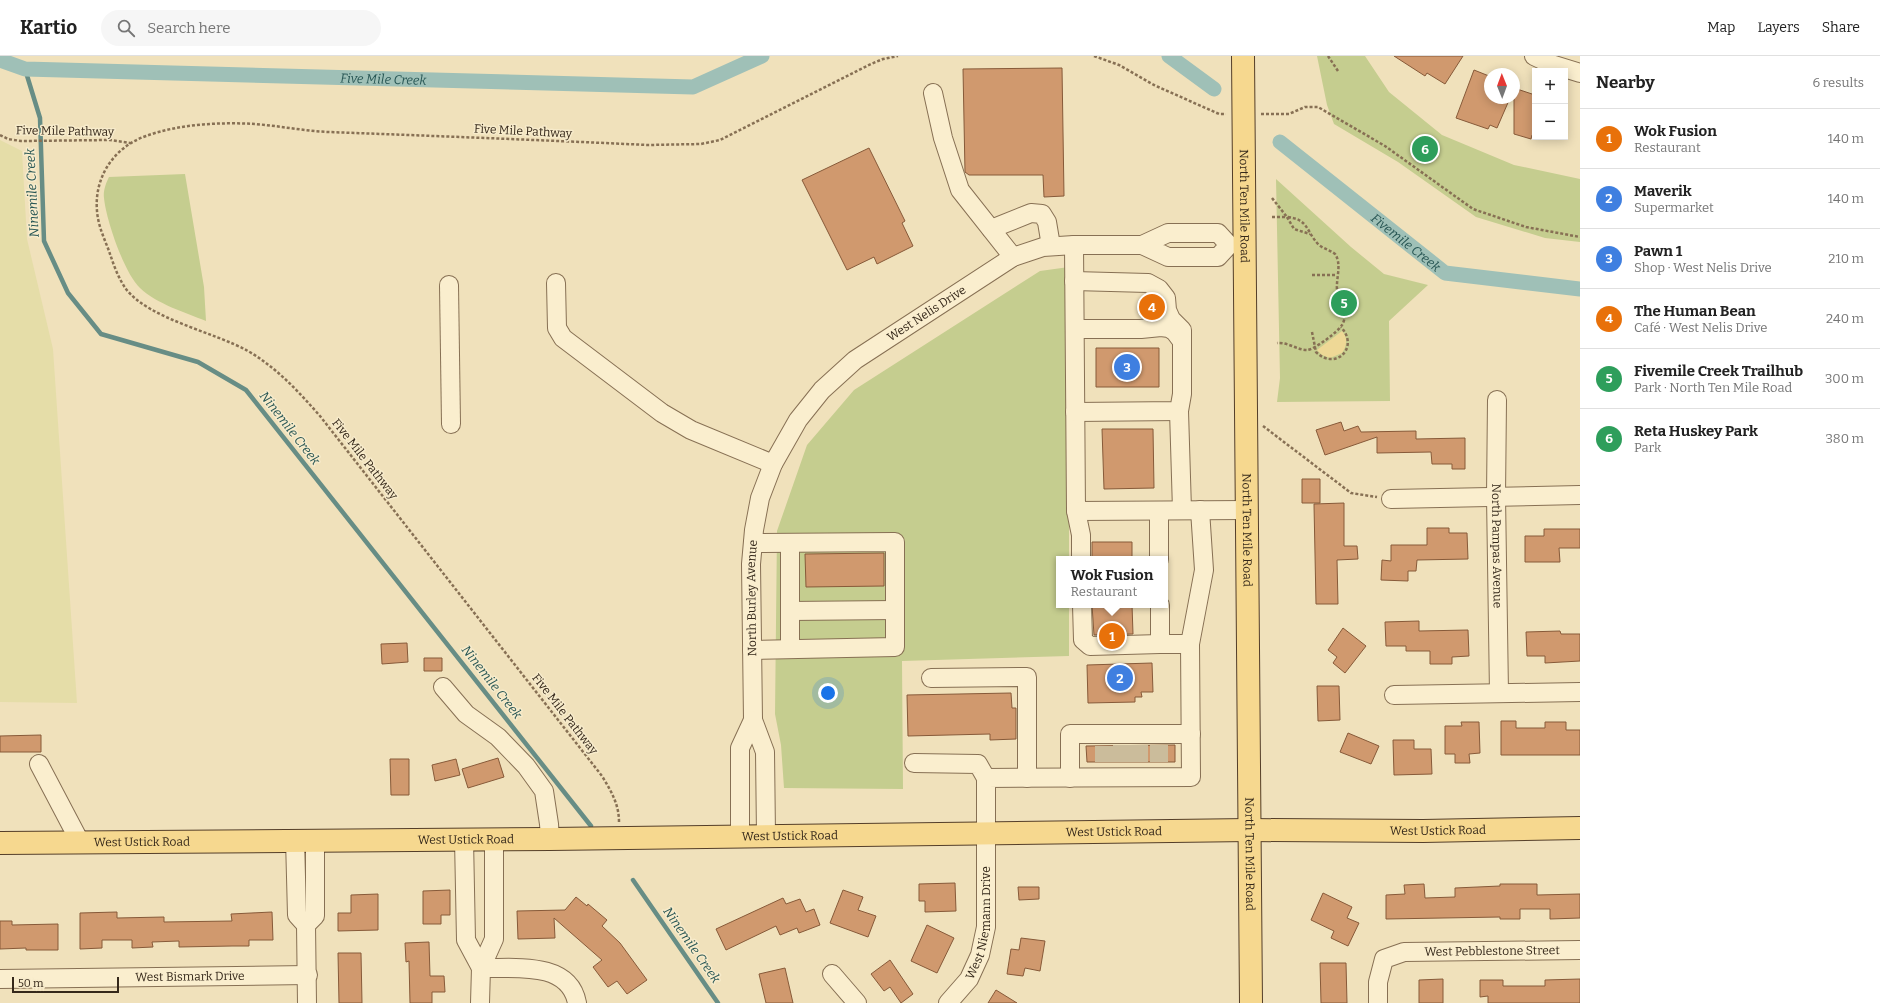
<!DOCTYPE html>
<html lang="en">
<head>
<meta charset="utf-8">
<style>
	body { margin:0; font-family:Bitter,serif; background:#f6f6f6; color:#222 }
	.controls { position:absolute; right:12px; top:12px; display:grid; overflow:hidden; border-radius:0px; box-shadow:0 2px 10px #0003 }
	.controls button { width:36px; height:36px; display:grid; place-items:center; padding:0; border:0; border-bottom:1px solid #e0e0e0; background:#fff; color:#222; font:20px sans-serif }
	.compass { position:absolute; left:1484px; top:12px; width:36px; height:36px; border-radius:50%; background:#fff; box-shadow:0 2px 10px #0003; rotate:359deg }
	.scale { position:absolute; left:12px; bottom:10px; width:107px; box-sizing:border-box; padding-left:4px; border:2px solid #35281a; border-top:0; font-size:11px; line-height:14px; white-space:nowrap; color:#35281a; -webkit-text-stroke:3px #f7ebcb; paint-order:stroke }
	.you { position:absolute; left:828px; top:637px; width:14px; height:14px; margin:-10px; border:3px solid #fff; border-radius:50%; background:#1a73e8; box-shadow:0 0 0 6px #1a73e833 }
	.badge { display:grid; place-items:center; width:26px; height:26px; border-radius:50%; background:#0b8043; color:#fff; font-size:13px; font-weight:700 }
	.pin { position:absolute; translate:-50% -50%; border:2px solid #fff; box-shadow:0 1px 4px #0006 }
	.popup { position:absolute; left:1056px; top:500px; width:112px; height:52px; box-sizing:border-box; display:grid; place-content:center; border-radius:0px; background:#fff; filter:drop-shadow(0 1px 3px #0005); font-size:13px; white-space:nowrap; color:#767676 }
	.popup b { font-size:15px; color:#222 }
	.popup::after { content:''; position:absolute; left:50%; top:100%; margin-left:-8px; border:8px solid transparent; border-top-color:#fff }
	.list { margin:0; padding:0; list-style:none }
	h2 { display:flex; justify-content:space-between; align-items:center; height:52px; margin:0; padding:0 16px; font-size:17px }
	h2 small { font-size:13px; font-weight:400; color:#767676 }
	.list li { display:grid; grid-template-columns:26px 1fr auto; gap:12px; align-items:center; box-sizing:border-box; height:60px; padding:0 16px; border-top:1px solid #e0e0e0 }
	.list b { display:block; font-size:15px; white-space:nowrap }
	.list p { margin:0; font-size:13px; white-space:nowrap; color:#767676 }
	.list em { font-size:13px; font-style:normal; color:#767676 }
	.icon { flex:none; width:22px; height:22px; fill:none; stroke:currentColor; stroke-width:2; stroke-linecap:round; stroke-linejoin:round }
	.map { position:relative; flex:none; width:1580px; height:947px; overflow:hidden }
	header { display:flex; align-items:center; gap:24px; box-sizing:border-box; height:56px; padding:0 20px; background:#fff; border-bottom:1px solid #e0e0e0 }
	header strong { font-size:19px }
	nav { display:flex; gap:22px; margin-inline-start:auto; font-size:14px }
	.search { width:280px; height:36px; background:#f6f6f6; display:flex; align-items:center; gap:10px; box-sizing:border-box; padding:0 14px; border-radius:22px; color:#767676; font-size:15px }
	main { display:flex }
	aside { flex:1; background:#fff }
	.map>svg:first-child { display:block }
</style>
</head>
<body>
<header>
<strong>Kartio</strong>
<div class="search"><svg class="icon" aria-label="search" viewBox="0 0 24 24"><circle cx="10" cy="10" r="6"/><path d="M15 15l6 6"/></svg>Search here</div>
<nav><a>Map</a><a>Layers</a><a>Share</a></nav>
</header>
<main>
<div class="map">
<svg width="1580" height="947" viewBox="0 0 1580 947">
	<rect width="100%" height="100%" fill="#f0e1bb"/>
	<path fill="#e5dda8" d="M0,84L22,95L27,183L53,293L77,647L0,646Z"/>
	<path fill="#c5cd8f" d="M1317,0H1365L1389,36L1442,79L1514,109L1580,123V186L1545,182L1476,161L1398,106L1334,68L1327,49Z
		M185,118L204,231L206,265C184,256 157,248 140,232C124,217 106,163 104,142C103,135 106,127 109,121Z
		M1276,123L1351,191L1384,218L1428,229L1389,265L1390,345L1277,346L1280,322Z
		M1069,211V503H1059V549H1069V600L902,605L903,733L784,732L781,689L775,658L777,475L807,389L854,334L1040,215Z"/>
	<path fill="#eed896" d="M1342,275C1348,281 1347,290 1342,297L1330,302L1322,299L1317,294Z"/>
	<g fill="none" stroke-linecap="round" stroke-linejoin="round">
		<path stroke="#678d85" stroke-width="4.5" d="M25,13L40,62L44,185L68,237L101,278L198,306L246,334L591,770
			M633,824L718,947"/>
		<g stroke="#9fc0b7" stroke-width="15">
			<path d="M1169,0L1214,33"/>
			<path id="s1" d="M0,4L25,13L693,31L762,0"/>
			<path id="s2" d="M1280,86L1445,217L1580,233"/>
		</g>
	</g>
	<path fill="#d0996e" stroke="#875a39" d="M1394,0H1463L1445,28L1427,17L1425,20Z
		M1062,12L1064,140L1044,141L1043,119H969L965,116L963,13Z
		M1474,14L1489,20L1486,28L1490,29V42H1510L1497,72L1490,69L1488,73L1456,62Z
		M1514,32L1535,39V80L1532,79L1531,83L1514,78Z
		M869,92L905,165L902,167L913,190L877,208L874,201L847,214L802,124Z
		M1145,238L1152,241L1156,246L1158,261L1146,262Z
		M1096,292H1159V331H1096Z
		M1341,366L1344,375L1358,370L1361,376L1416,375V383L1465,382V413H1452V408H1432L1431,396L1377,397V381L1325,399L1316,374Z
		M1102,373H1153L1154,432L1104,433Z
		M1302,423H1320V447H1302Z
		M1344,447V490H1357L1358,503L1337,504L1338,548H1316L1314,448Z
		M1427,472H1449V477H1467L1468,503L1417,504L1416,515H1408V525L1381,524L1382,504L1391,505V489H1427Z
		M1544,473H1580V492H1559L1560,506H1525V480H1544Z
		M1092,486H1132V503H1092Z
		M884,497V530L806,531L805,498Z
		M1092,549H1132L1133,578L1094,579Z
		M1419,565V575L1468,574L1469,600L1452,601V608H1430V595H1406V590H1386L1385,566Z
		M1343,572L1366,590L1345,617L1333,607L1337,601L1328,594Z
		M1560,575L1561,578H1580V605L1545,607V600H1527L1526,576Z
		M407,587L408,606L382,608L381,588Z
		M424,602H442V615H424Z
		M1152,607L1153,636H1141L1142,641H1135V646L1088,647L1087,609Z
		M1317,630H1339L1340,664L1318,665Z
		M1011,637L1012,652H1016V683L990,684V678L908,680L907,639Z
		M1501,665H1516V672H1545V666H1566V674H1580V699H1501Z
		M1461,666H1479L1480,697L1469,698L1470,707H1455V698H1445V670H1462Z
		M1348,677L1379,690L1371,708L1340,696Z
		M41,679V696H0V680Z
		M1393,684H1414V693H1431L1432,718L1394,719Z
		M1175,689V706H1087L1086,690Z
		M498,702L504,721L468,732L462,713Z
		M390,703H409V739H391Z
		M456,703L460,719L435,725L432,709Z
		M955,827L956,855L925,856V845H919V828Z
		M1424,828L1425,842L1455,841V832L1500,830V828H1537V839L1580,838V862L1550,863V853H1520V863H1500V861L1386,863V839L1405,838L1404,829Z
		M1018,831H1039V843L1019,844Z
		M450,834V859H441V868H423V835Z
		M843,834L863,841L858,854L876,860L868,881L830,867Z
		M1323,837L1352,851L1347,862L1359,867L1348,890L1331,882L1334,875L1311,864Z
		M378,838V874L338,875V857H351V839Z
		M576,841L587,850L588,848L607,864L602,870L620,887L647,924L627,938L617,925L608,931L593,911L602,904L554,862L555,882L518,883L517,855L565,854Z
		M783,842L786,848L800,843L806,856L814,853L820,869L799,877L797,872L780,879L776,870L726,894L716,873Z
		M117,856V862L164,861V866L232,865L231,858L272,856L273,884H249V890H232L179,891V885L152,886L153,891L132,892V884H102V892L80,893V857Z
		M0,865H12V869L58,868V894H26V892L0,893Z
		M927,869L954,882L937,917L911,905Z
		M1021,882L1045,885L1040,915L1025,912L1023,920L1007,918L1011,893L1019,894Z
		M429,886L430,920H444L445,936H432V947H410L409,905L406,906L405,887Z
		M338,897H361L362,947H339Z
		M890,904L913,938L901,947L890,931L884,935L871,918Z
		M1320,907H1346L1347,947H1321Z
		M785,912L793,947H766L759,918Z
		M1443,923V947H1419V924Z
		M1580,923V947H1488V940L1480,941V924H1503V930H1545V924Z
		M996,934L1017,947H988Z"/>
	<g fill="none" stroke-linecap="round" stroke-linejoin="round">
		<path stroke="#cbbc9b" stroke-width="18" stroke-dasharray="18 9" stroke-linecap="butt" d="M1122,689V706
			M1159,689V706
			M1104,690V706
			M1139,706V689"/>
		<g stroke="#877054" stroke-width="20">
			<g id="minor">
				<path d="M1534,0L1551,8L1580,17"/>
				<path d="M933,37L943,82L960,134L1013,201"/>
				<path d="M991,173L1031,157L1042,158L1047,166L1051,190"/>
				<path d="M1168,177H1218L1229,189L1218,201H1168L1142,189Z"/>
				<path d="M1074,189L1076,455L1247,454"/>
				<path d="M1074,225L1148,227L1159,233L1166,242L1167,254L1171,263L1182,274V338L1179,355L1075,356"/>
				<path d="M556,227L557,272L563,282L662,357L691,374L773,408"/>
				<path d="M449,229L451,368"/>
				<path d="M1075,273H1141L1161,271L1169,272L1175,276L1181,284"/>
				<path id="s3" d="M1497,344L1496,440L1499,637"/>
				<path d="M1179,355L1182,454"/>
				<path d="M1391,443L1580,439"/>
				<path d="M1076,455L1081,479V503"/>
				<path d="M1159,455V503"/>
				<path d="M1082,549L1083,584L1090,590L1160,588"/>
				<path d="M1160,549V588H1190L1204,514L1200,454"/>
				<path d="M790,555L895,554"/>
				<path d="M790,592V487"/>
				<path d="M752,594L895,591V486L753,487"/>
				<path d="M931,622L1027,621V722"/>
				<path d="M443,631L466,658L498,681L526,710L544,735L549,768L550,783"/>
				<path d="M1394,639L1580,636"/>
				<path id="s4" d="M753,664L751,508L754,474L760,442L773,408L798,364L822,334L855,304L1013,201L1043,191L1074,189H1142"/>
				<path d="M914,707L978,708L986,722"/>
				<path d="M39,708L80,786"/>
				<path d="M1070,722V678H1191"/>
				<path d="M740,779V692L753,664L765,696L766,779"/>
				<path d="M295,783L297,859L306,869L315,860V783"/>
				<path d="M464,783L466,884L481,912L494,883V783"/>
				<path d="M306,869L307,947"/>
				<path d="M832,918L857,947"/>
				<path id="s5" d="M0,923L308,919"/>
				<path d="M480,947L481,912C512,913 569,904 577,947"/>
				<path id="s6" d="M948,947L969,923L980,899L986,871V722L1191,721L1190,588"/>
				<path id="s7" d="M1378,947V926L1384,903L1404,896L1580,894"/>
			</g>
		</g>
		<g stroke="#543e29" stroke-width="24">
			<g id="major">
				<path id="s8" d="M1243,0L1251,947"/>
				<path id="s9" d="M0,787L550,783L1249,774L1423,775L1580,772"/>
			</g>
		</g>
		<path stroke="#877054" stroke-width="2.5" stroke-dasharray="3 2" stroke-linecap="butt" d="M1094,0L1119,9L1154,29L1219,58H1226
			M1328,0L1338,15
			M1261,58H1289L1305,51H1318L1385,90L1473,153L1526,171L1580,181
			M0,79L8,83L21,85L110,84L130,87
			M1272,142L1287,161C1309,163 1306,176 1319,189C1324,193 1330,194 1335,198C1342,208 1336,222 1337,234C1338,243 1345,249 1345,257C1345,261 1344,266 1342,269C1339,275 1314,294 1307,294C1297,294 1288,286 1277,287
			M1272,161H1287L1294,173L1310,178
			M1312,219H1337
			M1312,276L1316,296C1335,315 1360,292 1341,271
			M1263,370L1351,437L1377,441
			M619,766C619,748 611,735 602,720L320,360C298,335 277,312 248,295C214,276 149,263 126,233C118,222 113,207 109,195C104,182 98,169 97,155C94,121 114,91 146,80C179,68 220,66 255,68C280,70 304,75 329,76C435,80 541,84 648,89L701,88L720,84L871,8L883,3L898,0"/>
		<use href="#minor" stroke="#faeece" stroke-width="18"/>
		<use href="#major" stroke="#f6d88f" stroke-width="22"/>
	</g>
	<g text-anchor="middle" dominant-baseline="central" stroke-width="3" stroke-linejoin="round" paint-order="stroke">
		<g font-size="12" fill="#35281a" stroke="#f7ebcb">
			<text transform="translate(65 75) rotate(1)">Five Mile Pathway</text>
			<text transform="translate(523 75) rotate(3)">Five Mile Pathway</text>
			<text stroke="none"><textPath href="#s8" startOffset="150">North Ten Mile Road</textPath></text>
			<text stroke="none"><textPath href="#s4" startOffset="478">West Nelis Drive</textPath></text>
			<text transform="translate(365 403) rotate(52)">Five Mile Pathway</text>
			<text stroke="none"><textPath href="#s8" startOffset="474">North Ten Mile Road</textPath></text>
			<text stroke="none"><textPath href="#s3" startOffset="146">North Pampas Avenue</textPath></text>
			<text stroke="none"><textPath href="#s4" startOffset="122">North Burley Avenue</textPath></text>
			<text transform="translate(565 658) rotate(52)">Five Mile Pathway</text>
			<text stroke="none"><textPath href="#s9" startOffset="1438">West Ustick Road</textPath></text>
			<text stroke="none"><textPath href="#s9" startOffset="1114">West Ustick Road</textPath></text>
			<text stroke="none"><textPath href="#s9" startOffset="790">West Ustick Road</textPath></text>
			<text stroke="none"><textPath href="#s9" startOffset="466">West Ustick Road</textPath></text>
			<text stroke="none"><textPath href="#s9" startOffset="142">West Ustick Road</textPath></text>
			<text stroke="none"><textPath href="#s8" startOffset="798">North Ten Mile Road</textPath></text>
			<text stroke="none"><textPath href="#s6" startOffset="90">West Niemann Drive</textPath></text>
			<text stroke="none"><textPath href="#s7" startOffset="154">West Pebblestone Street</textPath></text>
			<text stroke="none"><textPath href="#s5" startOffset="190">West Bismark Drive</textPath></text>
		</g>
		<g font-size="13" font-style="italic" fill="#285654" stroke="#f7ebcb">
			<text stroke="none"><textPath href="#s1" startOffset="385">Five Mile Creek</textPath></text>
			<text transform="translate(32 137) rotate(-93)">Ninemile Creek</text>
			<text stroke="none"><textPath href="#s2" startOffset="161">Fivemile Creek</textPath></text>
			<text transform="translate(290 372) rotate(52)">Ninemile Creek</text>
			<text transform="translate(492 626) rotate(52)">Ninemile Creek</text>
			<text transform="translate(692 889) rotate(55)">Ninemile Creek</text>
		</g>
	</g>
</svg>
<div class="controls">
<button>+</button>
<button>−</button>
</div>
<svg class="compass" viewBox="-18 -18 36 36"><path d="M0-13l5 13h-10z" fill="#e53935"/><path d="M0 13l5-13h-10z" fill="#767676"/></svg>
<div class="scale">50 m</div>
<div class="you"></div>
<div class="pin badge" style="left:1112px;top:580px;background:#e8710a">1</div>
<div class="popup"><b>Wok Fusion</b>Restaurant</div>
<div class="pin badge" style="left:1120px;top:622px;background:#3f7fe0">2</div>
<div class="pin badge" style="left:1127px;top:311px;background:#3f7fe0">3</div>
<div class="pin badge" style="left:1152px;top:251px;background:#e8710a">4</div>
<div class="pin badge" style="left:1344px;top:247px;background:#2e9e5b">5</div>
<div class="pin badge" style="left:1425px;top:93px;background:#2e9e5b">6</div>
</div>
<aside>
<h2>Nearby<small>6 results</small></h2>
<ul class="list">
<li><span class="badge" style="background:#e8710a">1</span><div><b>Wok Fusion</b><p>Restaurant</p></div><em>140 m</em></li>
<li><span class="badge" style="background:#3f7fe0">2</span><div><b>Maverik</b><p>Supermarket</p></div><em>140 m</em></li>
<li><span class="badge" style="background:#3f7fe0">3</span><div><b>Pawn 1</b><p>Shop · West Nelis Drive</p></div><em>210 m</em></li>
<li><span class="badge" style="background:#e8710a">4</span><div><b>The Human Bean</b><p>Café · West Nelis Drive</p></div><em>240 m</em></li>
<li><span class="badge" style="background:#2e9e5b">5</span><div><b>Fivemile Creek Trailhub</b><p>Park · North Ten Mile Road</p></div><em>300 m</em></li>
<li><span class="badge" style="background:#2e9e5b">6</span><div><b>Reta Huskey Park</b><p>Park</p></div><em>380 m</em></li>
</ul>
</aside>
</main>
</body>
</html>
